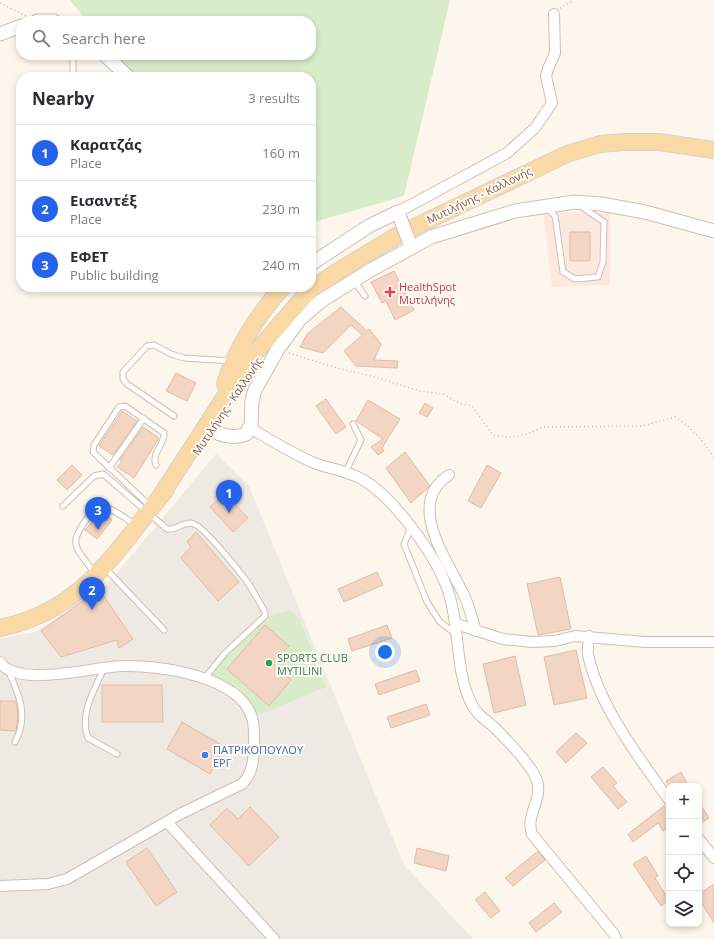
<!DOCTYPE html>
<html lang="en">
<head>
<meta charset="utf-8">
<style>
	body { margin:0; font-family:"Open Sans",sans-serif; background:#f2f2f3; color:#2b2b33 }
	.controls { position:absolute; right:12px; bottom:12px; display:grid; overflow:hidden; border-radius:8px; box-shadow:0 2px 6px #0003 }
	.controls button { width:36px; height:36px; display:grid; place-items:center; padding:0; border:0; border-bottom:1px solid #e1e1e2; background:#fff; color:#2b2b33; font:20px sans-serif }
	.you { position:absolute; left:385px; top:652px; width:14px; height:14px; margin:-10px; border:3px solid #fff; border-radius:50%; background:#1a73e8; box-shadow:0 0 0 6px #1a73e833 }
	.badge { display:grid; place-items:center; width:26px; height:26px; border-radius:50%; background:#2563eb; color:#fff; font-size:13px; font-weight:700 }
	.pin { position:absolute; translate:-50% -33px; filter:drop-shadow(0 1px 2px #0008) }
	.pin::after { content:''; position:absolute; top:21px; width:14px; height:12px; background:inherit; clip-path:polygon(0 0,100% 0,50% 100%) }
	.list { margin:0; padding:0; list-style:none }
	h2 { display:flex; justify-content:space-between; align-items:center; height:52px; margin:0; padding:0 16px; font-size:17px }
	h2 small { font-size:13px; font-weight:400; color:#7c7c81 }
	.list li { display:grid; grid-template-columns:26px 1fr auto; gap:12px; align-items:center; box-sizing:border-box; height:56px; padding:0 16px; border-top:1px solid #e1e1e2 }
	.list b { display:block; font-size:15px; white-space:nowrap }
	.list p { margin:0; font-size:13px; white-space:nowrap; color:#7c7c81 }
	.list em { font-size:13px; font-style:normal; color:#7c7c81 }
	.icon { flex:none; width:22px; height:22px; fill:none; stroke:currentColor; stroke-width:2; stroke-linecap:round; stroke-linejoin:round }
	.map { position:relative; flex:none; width:714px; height:939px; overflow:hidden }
	.search { position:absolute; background:#fff; box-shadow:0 2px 6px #0003; left:16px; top:16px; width:300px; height:44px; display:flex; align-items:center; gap:10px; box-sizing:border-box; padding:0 14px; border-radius:16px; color:#7c7c81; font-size:15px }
	.panel { position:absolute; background:#fff; box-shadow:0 2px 6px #0003; left:16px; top:72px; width:300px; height:220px; border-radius:16px }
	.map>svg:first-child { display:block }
</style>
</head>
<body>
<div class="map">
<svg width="714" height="939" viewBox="0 0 714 939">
	<rect width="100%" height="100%" fill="#fdf6ec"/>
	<path fill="#fde8e0" d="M610,212V285L552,287L543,213Z"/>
	<path fill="#efe9e4" d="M216,454L249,486L404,865L473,939H0V639L35,632L106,586Z"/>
	<path fill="#d8ecc9" d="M70,0H450L404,196L311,223V77H134L116,55H311V21H87Z
		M290,610L300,620L326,687L258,715L237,686L212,675L229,652L271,615Z"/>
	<path fill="#f3d5c3" stroke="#e6bba3" d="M570,232H590V261H570Z
		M394,271L414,310L395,320L386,301L382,303L371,282Z
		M341,307L367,331L369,329L381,344L374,360L398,361L397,368L356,366L344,351L362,335L351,325L323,353L300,347L307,334Z
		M176,373L196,383L187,401L166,391Z
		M326,399L346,427L336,434L316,406Z
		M368,400L400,419L382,448L384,451L378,455L371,447L383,439L356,421Z
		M425,403L433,408L427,417L419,413Z
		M122,411L137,421L113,455L99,446Z
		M143,427L159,438L134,478L117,467L122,461L120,460Z
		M405,452L430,486L411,503L386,468Z
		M72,465L82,475L67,490L57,480Z
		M487,465L501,473L481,508L468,501Z
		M225,493L248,518L233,532L210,507Z
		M101,510L112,520L97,539L85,530Z
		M196,532L239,582L218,601L181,558L191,547L187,542Z
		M377,572L383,585L344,602L338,589Z
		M560,577L571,629L538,635L527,584Z
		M99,589L133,639L119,648L117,640L61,657L41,631Z
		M265,625L289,646L273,664L291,680L269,706L227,669Z
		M387,625L392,638L352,651L348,639Z
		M576,650L587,698L554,705L544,657Z
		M515,656L526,705L494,713L483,664Z
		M416,670L420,681L379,695L375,684Z
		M102,685H162L163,722H102Z
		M0,701H16L18,715L16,731L0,730Z
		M426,704L430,715L391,728L387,717Z
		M182,722L225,747L210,774L167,749Z
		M576,733L587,743L566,763L556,752Z
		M603,767L617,783L613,786L627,802L618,809L591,777Z
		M681,772L689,786H669L666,781Z
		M699,802L709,818L699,824Z
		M664,806L669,812V827L663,831L658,823L633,842L628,834Z
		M250,807L279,837L249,866L210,825L227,808L238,819Z
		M147,848L177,892L156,906L126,862Z
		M417,848L449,856L446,871L414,863Z
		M538,851L545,860L513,886L505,878Z
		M646,856L658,876L655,878L669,900L661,906L633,864Z
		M714,884V923L699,899V894Z
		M485,892L500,911L491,918L475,900Z
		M554,903L562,912L536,932L529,923Z"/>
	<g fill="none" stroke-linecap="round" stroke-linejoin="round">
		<g stroke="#d1beb0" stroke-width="7">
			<path id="service" d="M73,55V77
				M547,208L555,216L563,272L575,279L598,277L603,262L604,222L579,205
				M355,282L365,296
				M174,416L127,384L123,379V372L147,346L154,345L171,354L184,358L232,361
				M109,468L144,418
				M345,473L361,440L353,424
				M63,506L94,476L103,474L167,529C176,531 185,520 194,524C205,528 240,572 248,583C254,592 259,602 265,612V616L225,653L204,679
				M150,506L93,452L94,445L119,407L125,406L164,433C165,444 151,454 156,465
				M411,527L404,544L427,602L440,622L456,634
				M105,568L164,630
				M95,574C76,546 66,546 89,516C92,512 95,506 100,506C112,507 126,519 136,525
				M104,668C94,691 79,714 88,738L117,754
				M8,670C19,694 29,717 15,742"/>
		</g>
		<g stroke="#d1beb0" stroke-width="12">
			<path id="minor" d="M398,212L507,153L535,128L552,103L546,76L548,69L555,53L554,14
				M250,428C270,440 292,453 314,463C328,468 346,471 360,478C393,496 438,557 449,594C460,629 455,670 471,703C477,715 485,719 494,727C505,738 533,767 537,781C543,799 525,816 532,834L614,934L616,939
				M449,475C405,503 447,560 463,593C469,605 472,619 476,631
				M456,624L503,639L532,642L555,641L575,636L645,642H714
				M589,636C589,642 587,649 588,654C598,705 640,759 669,800
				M0,662C17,689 96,666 123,666C159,665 237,676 251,715C254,721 254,729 254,736C254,752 255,772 242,784L180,814L67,879L48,884L0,886
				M167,822L274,939
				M699,839L714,858"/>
		</g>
		<g stroke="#d1beb0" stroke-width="15">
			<path id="tertiary" d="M37,21H54
				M0,34L21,26
				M105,55L128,77
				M311,264L369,226L398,212L400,218
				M205,426C216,434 232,440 246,434L251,425L252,401L255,390L278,349L300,319L321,301L369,271L431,237L515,211L575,202L601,204L645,212L714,231"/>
		</g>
		<g stroke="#dad1cd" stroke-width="18">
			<path id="primary" d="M225,384C234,352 260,311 283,287
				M160,497L248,361L309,291L338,271L400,234L567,154L600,144L623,142H659L714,150
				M0,628C85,610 115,551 166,490"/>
		</g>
		<path stroke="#d9b8a5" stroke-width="1.5" stroke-dasharray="1 3" stroke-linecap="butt" d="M0,3L28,17
			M560,8L574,0
			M289,353L337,368L371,376L420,391L443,394L459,403L472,406L493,435C515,439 524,436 543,427L642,426L675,417C692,428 703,440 714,458"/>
		<use href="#service" stroke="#fff" stroke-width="5"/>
		<use href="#minor" stroke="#fff" stroke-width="10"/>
		<use href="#tertiary" stroke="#fff" stroke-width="13"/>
		<use href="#primary" stroke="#fbd9a5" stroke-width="16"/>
		<g stroke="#d1beb0" stroke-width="15" stroke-linecap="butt">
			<path id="tertiary-bridge" d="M400,218L409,241"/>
		</g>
		<use href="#tertiary-bridge" stroke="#fff" stroke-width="13"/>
	</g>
	<path fill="#e0444e" stroke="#fffaf3" stroke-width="1.5" d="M388 286h4v4h4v4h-4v4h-4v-4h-4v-4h4z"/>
	<circle fill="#2e9e5b" stroke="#fffaf3" stroke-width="1.5" cx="269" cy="663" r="4"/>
	<circle fill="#3f7fe0" stroke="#fffaf3" stroke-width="1.5" cx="205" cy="755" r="4"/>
	<g text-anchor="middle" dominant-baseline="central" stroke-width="4" stroke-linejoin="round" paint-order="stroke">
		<g font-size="11" fill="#7a5c4d" stroke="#fffaf3">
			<text transform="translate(479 195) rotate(-26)">Μυτιλήνης - Καλλονής</text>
			<text transform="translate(227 406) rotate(-56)">Μυτιλήνης - Καλλονής</text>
		</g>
		<g font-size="11" fill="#be3a42" stroke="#fffaf3" text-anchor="start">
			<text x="399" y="286">HealthSpot<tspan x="399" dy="13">Μυτιλήνης</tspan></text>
		</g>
		<g font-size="11" fill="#27864d" stroke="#fffaf3" text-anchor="start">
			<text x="277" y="657">SPORTS CLUB<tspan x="277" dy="13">MYTILINI</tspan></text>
		</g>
		<g font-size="11" fill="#366cbe" stroke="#fffaf3" text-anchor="start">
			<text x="213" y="749">ΠΑΤΡΙΚΟΠΟΥΛΟΥ<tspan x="213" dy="13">ΕΡΓ</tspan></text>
		</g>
	</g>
</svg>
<div class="controls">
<button>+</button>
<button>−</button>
<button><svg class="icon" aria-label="locate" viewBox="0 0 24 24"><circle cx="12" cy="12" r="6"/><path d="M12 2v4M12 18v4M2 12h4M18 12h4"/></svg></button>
<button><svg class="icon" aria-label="layers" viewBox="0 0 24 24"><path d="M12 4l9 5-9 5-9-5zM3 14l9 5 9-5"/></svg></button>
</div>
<div class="you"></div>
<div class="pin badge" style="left:229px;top:513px">1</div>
<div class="pin badge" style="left:92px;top:610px">2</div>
<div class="pin badge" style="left:98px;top:530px">3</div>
<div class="search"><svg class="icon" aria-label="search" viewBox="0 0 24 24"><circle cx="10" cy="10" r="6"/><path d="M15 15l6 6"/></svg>Search here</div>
<section class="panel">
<h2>Nearby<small>3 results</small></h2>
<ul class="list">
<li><span class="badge">1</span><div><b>Καρατζάς</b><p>Place</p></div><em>160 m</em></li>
<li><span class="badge">2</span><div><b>Εισαντέξ</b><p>Place</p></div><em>230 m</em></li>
<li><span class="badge">3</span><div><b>ΕΦΕΤ</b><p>Public building</p></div><em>240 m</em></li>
</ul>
</section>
</div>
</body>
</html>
